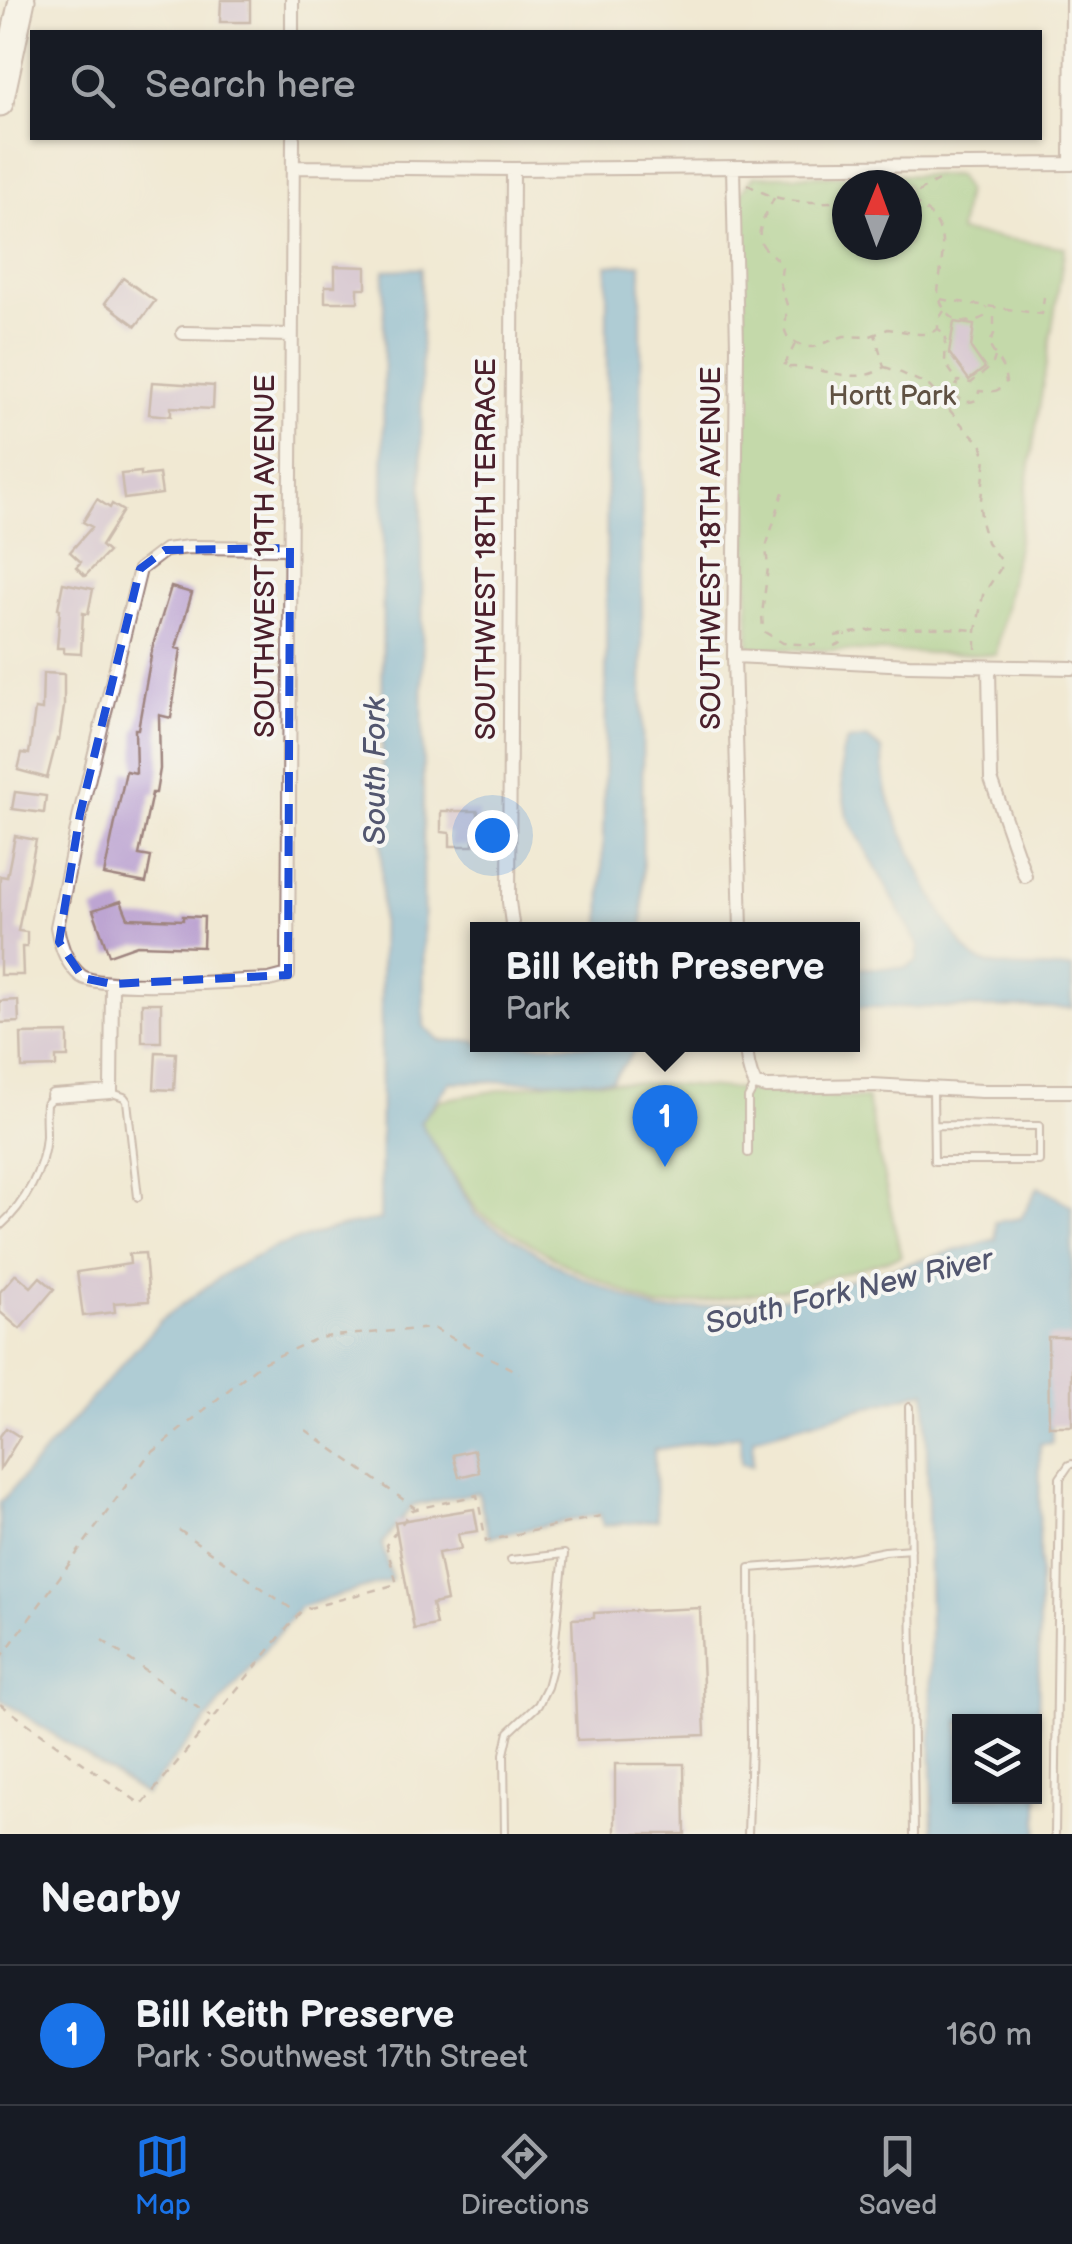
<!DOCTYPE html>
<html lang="en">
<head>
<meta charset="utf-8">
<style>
	body { margin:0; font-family:"Balsamiq Sans",sans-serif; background:#242831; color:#f1f3f6 }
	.controls { position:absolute; right:30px; bottom:30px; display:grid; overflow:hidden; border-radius:0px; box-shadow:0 2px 8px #0004 }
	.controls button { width:90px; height:90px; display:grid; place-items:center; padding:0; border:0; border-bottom:2px solid #363941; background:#171b24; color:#f1f3f6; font:50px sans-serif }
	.compass { position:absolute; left:832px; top:170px; width:90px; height:90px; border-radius:50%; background:#171b24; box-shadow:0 2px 8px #0004; rotate:1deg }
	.you { position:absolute; left:492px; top:835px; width:35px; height:35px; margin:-25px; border:8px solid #fff; border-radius:50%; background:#1a73e8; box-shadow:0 0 0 15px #1a73e833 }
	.badge { display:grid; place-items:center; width:65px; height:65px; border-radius:50%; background:#1a73e8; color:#fff; font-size:32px; font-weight:700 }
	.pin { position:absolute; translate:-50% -82px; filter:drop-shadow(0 2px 5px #0008) }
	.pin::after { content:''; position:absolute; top:52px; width:35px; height:30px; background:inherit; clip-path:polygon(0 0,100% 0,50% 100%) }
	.popup { position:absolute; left:470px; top:922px; width:390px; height:130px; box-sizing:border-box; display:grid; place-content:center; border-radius:0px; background:#171b24; filter:drop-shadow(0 2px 8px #0005); font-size:32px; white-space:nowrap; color:#9ea1a6 }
	.popup b { font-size:38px; color:#f1f3f6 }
	.popup::after { content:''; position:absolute; left:50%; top:100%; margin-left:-20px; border:20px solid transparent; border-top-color:#171b24 }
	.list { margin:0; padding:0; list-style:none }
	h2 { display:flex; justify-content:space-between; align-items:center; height:130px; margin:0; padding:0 40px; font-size:42px }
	h2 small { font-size:32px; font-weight:400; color:#9ea1a6 }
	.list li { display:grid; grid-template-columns:65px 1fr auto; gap:30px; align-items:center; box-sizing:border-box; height:140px; padding:0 40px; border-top:2px solid #363941 }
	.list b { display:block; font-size:38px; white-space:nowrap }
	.list p { margin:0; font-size:32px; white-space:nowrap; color:#9ea1a6 }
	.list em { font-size:32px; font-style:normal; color:#9ea1a6 }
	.icon { flex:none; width:55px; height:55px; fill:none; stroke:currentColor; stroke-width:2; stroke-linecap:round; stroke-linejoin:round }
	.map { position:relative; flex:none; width:1072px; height:1834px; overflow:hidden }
	.search { position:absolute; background:#171b24; box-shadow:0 2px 8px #0004; left:30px; right:30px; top:30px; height:110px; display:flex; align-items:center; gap:25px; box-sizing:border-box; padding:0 35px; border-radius:0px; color:#9ea1a6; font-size:38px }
	.sheet { height:270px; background:#171b24 }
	nav { display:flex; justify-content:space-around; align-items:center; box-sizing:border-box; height:140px; border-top:2px solid #363941; background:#171b24; font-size:28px; color:#9ea1a6 }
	nav a { display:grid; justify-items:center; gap:5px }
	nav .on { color:#1a73e8 }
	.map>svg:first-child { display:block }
</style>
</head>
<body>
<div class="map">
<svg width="1072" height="1834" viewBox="0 0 1072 1834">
	<rect width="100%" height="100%" fill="#f6f6f2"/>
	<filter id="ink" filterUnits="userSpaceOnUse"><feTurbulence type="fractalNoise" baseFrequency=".01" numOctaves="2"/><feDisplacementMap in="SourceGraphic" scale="20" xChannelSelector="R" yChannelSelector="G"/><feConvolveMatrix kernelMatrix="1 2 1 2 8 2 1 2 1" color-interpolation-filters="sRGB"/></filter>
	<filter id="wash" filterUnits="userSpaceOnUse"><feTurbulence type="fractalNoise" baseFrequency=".0048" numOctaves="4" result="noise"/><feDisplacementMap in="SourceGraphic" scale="40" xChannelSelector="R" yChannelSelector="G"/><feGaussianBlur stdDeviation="2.25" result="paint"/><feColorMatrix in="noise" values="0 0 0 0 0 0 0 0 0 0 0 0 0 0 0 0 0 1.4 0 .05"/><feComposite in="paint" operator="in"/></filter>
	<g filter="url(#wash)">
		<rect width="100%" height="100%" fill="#f1e9d3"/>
		<path fill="#8fc679" stroke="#6c7252" stroke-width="2.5" fill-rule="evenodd" d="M957,175L966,190L959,232L1065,247L1018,541L996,655L749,648L741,193L754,176ZM847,185H907V245H847Z
			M562,1080L663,1084L867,1099L901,1256L798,1287L659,1308L566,1265L478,1212L419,1122L440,1100Z"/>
		<path fill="#5ea8d6" stroke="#546480" stroke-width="2.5" fill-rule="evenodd" d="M641,264L643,929H601L606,688L607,265Z
			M421,268L424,1026L440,1041H477L478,1044L639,1045L612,1080L450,1082L420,1122L476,1215L565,1270L660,1312L794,1296L996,1239L995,1222L1021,1218L1038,1187L1072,1206V1346L1050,1347L1052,1443L1040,1444L1038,1834H933L926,1391L754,1438L752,1466L741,1464L740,1435L654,1450L657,1520L603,1526L600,1514L489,1537L478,1492L412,1506L382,1544L392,1580L300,1607L145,1795L0,1699V1503L161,1320L229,1270L275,1247L339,1227L380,1220L384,270ZM960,1722H1034V1796H960Z
			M867,738L882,750C884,764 884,781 888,795C896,825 954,951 980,961C1001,970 1048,968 1072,968V1008L853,1007V968H905L917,961L919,946L847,816L842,788L841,755L847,741Z"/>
		<g id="blocks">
			<path fill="#bda5d2" d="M221,0H250V22H220Z
				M335,266L366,267V288H358V302H325V286H335Z
				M123,278L155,301L136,326L105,303Z
				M954,322L974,325L971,348L985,368L969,380L949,353Z
				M152,382L214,386L213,409L171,407V416L149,414Z
				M141,472V476L159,474L162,494L124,499L121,474Z
				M97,499L110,508L112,504L123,511L101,546L108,552L85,576L76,567L81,562L70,552L92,527L83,522Z
				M63,583L93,589L88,614L83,613L81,654L64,653V648H57L60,609L58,608Z
				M171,587L192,593L176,648L181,649L171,718L159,715L160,769L156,793H152L139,855L151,857L146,883L104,875L126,771L136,773L135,729H138L153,645Z
				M43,673L64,674V707L59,740L57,739L47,778L18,770L22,753L29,754L35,709L42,710Z
				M15,792L46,796L44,813L12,809Z
				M441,811H478V836H473V846H450V833L441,832Z
				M15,836L36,840L18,931L27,932V947H22L23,975H0V876L7,877Z
				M121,901L128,918L183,920V916L204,917L203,947L137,945L109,955L93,910Z
				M18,1000L19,1022L0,1023V1001Z
				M142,1003H161V1042H142Z
				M68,1033V1057H56V1067L22,1068L21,1034Z
				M156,1052L176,1053L174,1090L154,1089Z
				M145,1253L149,1301L114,1303L115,1312L83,1316L77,1272L130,1264L129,1254Z
				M16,1274L31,1287L40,1277L54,1289L20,1329L0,1312V1292Z
				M1048,1337H1072V1426H1049Z
				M6,1428L20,1437L0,1469V1436Z
				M474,1450L479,1472L459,1477L453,1455Z
				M474,1509L478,1531L458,1534L461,1549L438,1553L447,1601L432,1604L436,1625L414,1629L395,1522Z
				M700,1608L705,1735L577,1740L572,1619L594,1618V1613Z
				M615,1764H684L685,1834H615Z"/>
		</g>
	</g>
	<g filter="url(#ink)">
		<use href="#blocks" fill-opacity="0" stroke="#9e847f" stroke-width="2.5"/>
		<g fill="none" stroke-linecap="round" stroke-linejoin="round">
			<g stroke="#9e847f" stroke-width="10">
				<path id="service" d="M933,1090L934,1161H1039V1126L934,1125
					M112,1093L124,1097L127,1101L138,1197
					M748,1153V1098L755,1085
					M0,1226C25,1204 44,1169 46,1136C46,1125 45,1115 46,1104L53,1097
					M909,1407L914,1834
					M505,1834L504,1754L509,1732L538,1705L547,1687L552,1668L564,1554L511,1560
					M748,1834L751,1743L750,1568L829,1562L885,1551L911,1549
					M1055,1834L1060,1478L1069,1465L1072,1464"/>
			</g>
			<g stroke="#9e847f" stroke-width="16">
				<path id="minor" d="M292,0V32
					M1071,164L1072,0
					M293,167L513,169L1072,164
					M733,167L737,347L734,656L741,930
					M513,169L509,902L513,930
					M183,333L291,335
					M290,548L189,547L165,550L140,569L80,814L57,927C60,944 66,964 81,976C101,991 236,981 269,980L288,975L293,138
					M734,656L909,665L1072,668
					M989,668L991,779L1025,876
					M746,1044C747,1059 748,1070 755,1084L766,1087L872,1085L982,1091H1072
					M53,1096L111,1092L112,984"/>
			</g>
			<g stroke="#9e847f" stroke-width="29">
				<path id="motorway" d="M0,103L22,0"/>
			</g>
			<path stroke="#9e847f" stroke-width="2.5" stroke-dasharray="8 8" stroke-linecap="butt" d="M747,184C779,205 811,202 847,202
				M774,198C768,212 752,232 764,247C770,254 777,258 782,266L780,283L787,305L785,331L788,338L804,347H813L844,336L868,337L888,329L919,334H928L938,329
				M907,202H912L921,190L938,181
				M912,202C953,222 942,255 938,292L939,299L1042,314L1044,297
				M940,300C947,321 965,327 984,317L987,307
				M944,311L938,320V329L946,334L945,363L957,380
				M994,317V334L989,345L1004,370L1006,382C1000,393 990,392 979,391L978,399C969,405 958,402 954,392L958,381L971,383L992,366L995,357
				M795,344L783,368C816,362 855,389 884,367L875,334
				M884,367C891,368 925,383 930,387L964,427L981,443L986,458L980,507L982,525L987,542L1000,560V569L983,595L976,631V652
				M783,492L766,547L768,568L762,614L763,631L783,643L816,645
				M835,636C877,627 931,626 974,630
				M834,646L841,643L846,634
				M306,1430L415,1508
				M179,1530L296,1612
				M102,1640L211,1717
				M0,1659L147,1457L260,1364L318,1338L332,1336L433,1328L519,1373
				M0,1704L142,1805L302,1610L397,1584L386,1545L412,1510L477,1495L486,1541L605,1515"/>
			<use href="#service" stroke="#fff" stroke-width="6"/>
			<use href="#minor" stroke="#fff" stroke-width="12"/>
			<use href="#motorway" stroke="#fff" stroke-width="25"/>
		</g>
	</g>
	<path d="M0 0H1072V1834H0ZM290,548L288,975L112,984L83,978L59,942L80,814L140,569L165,550Z" fill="#f1e9d3" fill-opacity=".55" fill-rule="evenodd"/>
	<path fill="none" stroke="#1d4ed8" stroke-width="8" stroke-dasharray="20 12" stroke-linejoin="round" d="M290,548L288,975L112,984L83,978L59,942L80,814L140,569L165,550Z"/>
	<g text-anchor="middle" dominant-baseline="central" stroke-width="8" stroke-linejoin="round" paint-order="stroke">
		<g font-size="28" fill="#5f5142" stroke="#f6f6f2">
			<text x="892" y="396">Hortt Park</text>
		</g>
		<g font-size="28" fill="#4a1f2b" stroke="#f6f6f2">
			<text transform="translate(711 548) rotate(-90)">SOUTHWEST 18TH AVENUE</text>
			<text transform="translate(486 549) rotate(-90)">SOUTHWEST 18TH TERRACE</text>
			<text transform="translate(265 556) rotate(-90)">SOUTHWEST 19TH AVENUE</text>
		</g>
		<g font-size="30" font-style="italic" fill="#52566f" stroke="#f6f6f2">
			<text transform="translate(376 771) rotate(-90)">South Fork</text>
			<text transform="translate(849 1292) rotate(-13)">South Fork New River</text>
		</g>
	</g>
</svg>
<div class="controls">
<button><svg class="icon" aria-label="layers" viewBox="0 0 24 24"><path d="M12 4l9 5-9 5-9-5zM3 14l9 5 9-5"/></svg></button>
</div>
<svg class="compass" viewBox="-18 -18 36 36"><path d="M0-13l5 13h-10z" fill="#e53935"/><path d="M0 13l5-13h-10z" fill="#9ea1a6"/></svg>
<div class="you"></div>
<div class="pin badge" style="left:665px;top:1167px">1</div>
<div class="popup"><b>Bill Keith Preserve</b>Park</div>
<div class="search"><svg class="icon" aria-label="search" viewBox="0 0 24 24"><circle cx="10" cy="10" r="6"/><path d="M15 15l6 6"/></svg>Search here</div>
</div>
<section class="sheet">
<h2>Nearby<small></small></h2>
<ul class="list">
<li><span class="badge">1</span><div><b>Bill Keith Preserve</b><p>Park · Southwest 17th Street</p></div><em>160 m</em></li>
</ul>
</section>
<nav>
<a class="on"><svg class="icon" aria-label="map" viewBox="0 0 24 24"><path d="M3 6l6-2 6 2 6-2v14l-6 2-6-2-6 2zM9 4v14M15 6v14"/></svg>Map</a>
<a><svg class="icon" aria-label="directions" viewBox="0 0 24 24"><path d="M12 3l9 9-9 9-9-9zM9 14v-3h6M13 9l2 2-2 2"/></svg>Directions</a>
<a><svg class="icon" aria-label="saved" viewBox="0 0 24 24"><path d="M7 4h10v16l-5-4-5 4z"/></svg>Saved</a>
</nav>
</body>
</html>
